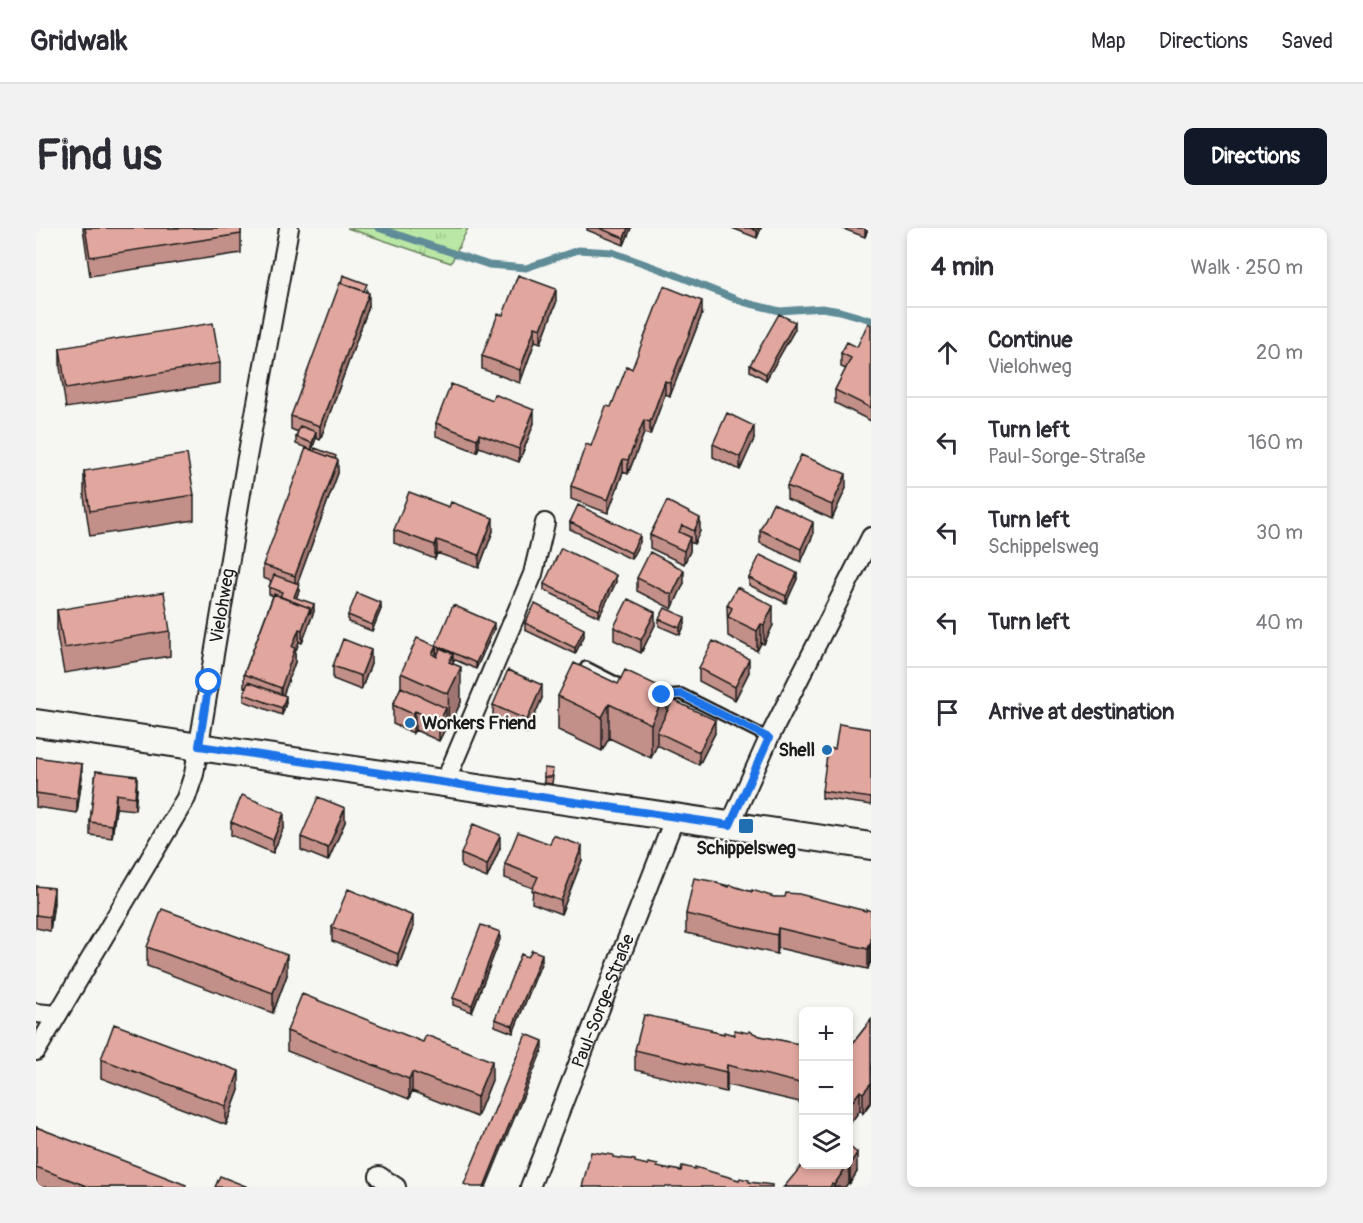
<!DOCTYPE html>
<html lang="en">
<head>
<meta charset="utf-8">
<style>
	body { margin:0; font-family:Pangolin,sans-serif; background:#f2f2f3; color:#2b2b33 }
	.controls { position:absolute; right:18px; bottom:18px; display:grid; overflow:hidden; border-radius:9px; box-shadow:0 3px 9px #0003 }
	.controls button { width:54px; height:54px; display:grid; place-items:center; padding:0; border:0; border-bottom:2px solid #e1e1e2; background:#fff; color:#2b2b33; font:30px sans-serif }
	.stop { position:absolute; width:18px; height:18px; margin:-14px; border:4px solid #1a73e8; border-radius:50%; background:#fff }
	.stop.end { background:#1a73e8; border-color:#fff; box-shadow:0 2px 6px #0008 }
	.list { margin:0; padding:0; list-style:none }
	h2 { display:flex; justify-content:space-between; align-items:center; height:78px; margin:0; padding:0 24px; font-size:26px }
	h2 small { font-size:20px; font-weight:400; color:#7c7c81 }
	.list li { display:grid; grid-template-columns:39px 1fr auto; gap:18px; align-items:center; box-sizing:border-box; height:90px; padding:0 24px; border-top:2px solid #e1e1e2 }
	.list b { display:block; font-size:22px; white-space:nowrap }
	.list p { margin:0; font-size:20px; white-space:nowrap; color:#7c7c81 }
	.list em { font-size:20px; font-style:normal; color:#7c7c81 }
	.icon { flex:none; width:33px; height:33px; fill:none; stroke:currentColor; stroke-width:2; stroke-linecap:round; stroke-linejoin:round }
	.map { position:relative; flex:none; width:835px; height:959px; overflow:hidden; border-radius:9px }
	header { display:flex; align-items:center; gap:36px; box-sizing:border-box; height:84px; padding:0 30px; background:#fff; border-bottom:2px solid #e1e1e2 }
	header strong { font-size:28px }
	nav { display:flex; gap:33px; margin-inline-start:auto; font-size:21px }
	.intro { display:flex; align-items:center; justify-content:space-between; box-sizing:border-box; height:144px; padding:0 36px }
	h1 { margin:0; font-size:42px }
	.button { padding:15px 27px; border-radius:9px; background:#111827; color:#fff; font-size:21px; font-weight:700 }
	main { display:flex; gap:36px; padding:0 36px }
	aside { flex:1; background:#fff; border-radius:9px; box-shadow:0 3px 9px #0003 }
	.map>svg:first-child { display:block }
</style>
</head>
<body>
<header>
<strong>Gridwalk</strong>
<nav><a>Map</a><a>Directions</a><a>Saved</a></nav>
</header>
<div class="intro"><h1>Find us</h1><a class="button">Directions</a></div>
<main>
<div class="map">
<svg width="835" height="959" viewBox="0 0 835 959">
	<defs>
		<pattern id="grass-tufts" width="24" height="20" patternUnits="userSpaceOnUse" patternTransform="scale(1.5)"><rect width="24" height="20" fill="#bae7a5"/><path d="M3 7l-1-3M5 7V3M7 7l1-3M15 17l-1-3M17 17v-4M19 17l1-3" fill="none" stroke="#9fc68d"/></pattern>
	</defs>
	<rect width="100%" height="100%" fill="#f6f6f2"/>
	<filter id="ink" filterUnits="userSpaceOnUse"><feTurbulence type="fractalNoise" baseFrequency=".0167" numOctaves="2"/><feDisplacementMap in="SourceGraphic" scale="12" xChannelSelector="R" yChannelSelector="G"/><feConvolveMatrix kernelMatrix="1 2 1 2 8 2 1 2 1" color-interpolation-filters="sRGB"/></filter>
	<g filter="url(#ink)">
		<path fill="url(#grass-tufts)" stroke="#6b8260" stroke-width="1.5" d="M311,0H432L415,35Z"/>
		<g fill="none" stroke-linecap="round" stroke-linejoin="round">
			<path stroke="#5e8c97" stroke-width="7" d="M342,0L453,37L490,40L542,22L576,24L637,46L707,74L744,83L786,80L804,83L835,92"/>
			<g stroke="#1c1c1c" stroke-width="14">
				<path id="lane" d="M550,439L593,461
					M620,468L645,466L733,510"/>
			</g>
			<g stroke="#1c1c1c" stroke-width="22">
				<g id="street">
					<path d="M409,554L497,346L509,295"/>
					<path d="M694,597L733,510L835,309"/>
					<path d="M0,785L21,787"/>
					<path id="s1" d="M0,823L150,570L158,546L210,235L253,0"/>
					<path d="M343,948L360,959"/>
					<path id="s2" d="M494,959L639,589"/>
				</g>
			</g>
			<g stroke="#1c1c1c" stroke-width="30">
				<path id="secondary" d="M0,495L835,618"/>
			</g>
			<use href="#lane" stroke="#f6f6f2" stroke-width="9"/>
			<use href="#street" stroke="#f6f6f2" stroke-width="18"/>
			<use href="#secondary" stroke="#f6f6f2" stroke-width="26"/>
		</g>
		<path fill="#c29088" stroke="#1c1c1c" stroke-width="1.5" d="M47,0H205V25L54,48Z
			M551,0H595L588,17L551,2Z
			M696,0H725L721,10Z
			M805,0H832L829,9Z
			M331,62V64L333,78L284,212L280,210L276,222L260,216V209L262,204L255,201V188Z
			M520,75L505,115L499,113L484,155L446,141V128L467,87Z
			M666,86L634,168L629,166L614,207L608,205L592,246L587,244L572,285L535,271V258L596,141Z
			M835,97V193L799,175V162L810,141L805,139V125L821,119Z
			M759,101L730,152L714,143V137Z
			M24,120L184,135V155L30,180L24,139Z
			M456,172L498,195L483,234L443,219L441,224L400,208V195Z
			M718,211L704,242L677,229V216Z
			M278,223L300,231L302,245L261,356L263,363L260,370L278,383L266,415L263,414L259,425V434L247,467L250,475L246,487L208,473V466L210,460L208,459V446L237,368L233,366V359L235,353L227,350V337Z
			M48,243L158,267V292L54,308L48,268Z
			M751,258L810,260L796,291L751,271Z
			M631,273L664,303L658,316L654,314V323L648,336L614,320V307Z
			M534,294L604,314L595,331L534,301Z
			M358,302L457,303L443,340L401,325L399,331L358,315Z
			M724,302L777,307L765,334L724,315Z
			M601,350L648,355L636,381L601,363Z
			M713,350L761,351L750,375L713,357Z
			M580,354L563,389L508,362V356Z
			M691,377L737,397L728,416L725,415L721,423L692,408Z
			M345,381L336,403L312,394V387Z
			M21,382L134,403V428L28,445L21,407Z
			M623,391L649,396L644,407L623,398Z
			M489,395L548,408L539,426L489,402Z
			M619,397L605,425L578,412V399Z
			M458,401L440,441L417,431V436L425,474L412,501L410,499L403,513L379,502L377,505L357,496V477L365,459V445L400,428L401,429L402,425L400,424V417Z
			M335,436L325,462L297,451V438Z
			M663,440L713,444L699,472L663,453Z
			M522,468L631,483L679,505L663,537L621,517L615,530L573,510L566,523L522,502Z
			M506,470L491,505L457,491V477Z
			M835,501V577L786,570V563L799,521Z
			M0,529L46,549L41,585L0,579Z
			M60,543L101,561L99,582L80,580L76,610L54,607V594Z
			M517,548L516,556L508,555V549Z
			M195,594L248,598L237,625L195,607Z
			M309,594L292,633L265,622V609Z
			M464,620L451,650L425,639V626Z
			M546,632L525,686L496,675L497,660L469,650V636Z
			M681,655L738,669L830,683H835V735L834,734L832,741L742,720L741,726L650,705V686Z
			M0,658L18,674L14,703L0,700Z
			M296,699L377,701L362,739L296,713Z
			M464,711L436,784L417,777V770Z
			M111,719L251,747L237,785L111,738Z
			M492,729L506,733L477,805L459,798V791Z
			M835,792V874L827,885L824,882L813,897V820Z
			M251,803L456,852L441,889L376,863L373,871L251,823Z
			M675,803L688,806L724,808L768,817V875L691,857L690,864L599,842V822Z
			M65,831L203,862L190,897L65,850Z
			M0,899L150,959H3L0,958Z
			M813,918L821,944L814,955L813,954L809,959H748Z"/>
		<path fill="#9e756f" stroke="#1c1c1c" stroke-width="1.5" d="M592,0H595L588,17V10Z
			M722,0H725L721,10V3Z
			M829,0H832L829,9Z
			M520,61V75L505,115V101Z
			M333,65V78L284,212V198Z
			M666,73V86L634,168V155Z
			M759,94V101L730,152V146Z
			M499,99V113L484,155V142Z
			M629,153V166L614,207V194Z
			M498,182V195L483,234V221Z
			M608,192V205L592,246V232Z
			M718,198V211L704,242V229Z
			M280,204V210L276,222V215Z
			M443,206V219L441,224V211Z
			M587,231V244L572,285V272Z
			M302,232V245L259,362V348Z
			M810,246V260L796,291V277Z
			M457,290V303L443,340V327Z
			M664,290V303L658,316V303Z
			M777,294V307L765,334V321Z
			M604,307V314L595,331V325Z
			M654,309V323L648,336V323Z
			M401,312V325L399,331V317Z
			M648,342V355L636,381V367Z
			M761,345V351L750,375V368Z
			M580,347V354L563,389V382Z
			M263,356V363L258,376V369Z
			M345,375V381L336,403V397Z
			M278,376V383L266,415V402L274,380Z
			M737,378V397L728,416V397Z
			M619,384V397L605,425V412Z
			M649,389V396L644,407V400Z
			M458,395V401L440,441V435Z
			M725,396V415L721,423V403Z
			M263,401V414L259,425V434L245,473V460L256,419Z
			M548,401V408L539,426V420Z
			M400,418V452L396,460V426Z
			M335,422V436L325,462V448Z
			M417,426V456L425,439V474L412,501L413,434Z
			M713,431V444L699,472V459Z
			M506,457V470L491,505V492Z
			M631,462V496L621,504V517L615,530V496Z
			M250,468V475L246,487V480Z
			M573,476V510L566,523V489Z
			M410,480V499L403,513V494Z
			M379,483V502L377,505V486Z
			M679,492V505L663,537V524Z
			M46,536V549L41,585V571Z
			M101,548V561L99,582V569Z
			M80,566V580L76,610V597Z
			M309,580V594L292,633V620Z
			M248,585V598L237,625V612Z
			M464,607V620L451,650V637Z
			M546,618V632L525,686V673Z
			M18,660V674L14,703V689Z
			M377,688V701L362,739V726Z
			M742,700V720L741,726V707Z
			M464,704V711L436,784V777Z
			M834,715V734L832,741V721Z
			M506,726V733L477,805V798Z
			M251,727V747L237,785V765Z
			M507,813V820L450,959H448Z
			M456,833V852L441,889V869Z
			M691,837V857L690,864V844Z
			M203,843V862L190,897V878Z
			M376,844V863L373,871V851Z
			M835,855V874L827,885V865Z
			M824,863V882L813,897V878Z
			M821,925V944L814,955V936Z
			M813,934V954L809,959H798V957L812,936H813Z"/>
		<path fill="#e1a79e" stroke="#1c1c1c" stroke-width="1.5" d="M49,0H205V6L54,29Z
			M563,0H592L588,10Z
			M714,0H722L721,3Z
			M307,47L331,56L328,63L305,55Z
			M482,47L520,61L505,101L499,99L484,142L446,128L462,86L467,87Z
			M304,55L333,65L284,198L255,188Z
			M628,58L666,73L634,155L629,153L614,194L608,192L592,232L587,231L572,272L535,258L550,216L555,218L570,178L575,179L591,138L596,141Z
			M743,86L759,94L730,146L714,137Z
			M177,95L184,135L30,161L24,120Z
			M832,95L835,97V180L799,162L815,130L805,125L811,114L821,119Z
			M415,156L456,172L458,166L498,182L483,221L443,206L441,211L400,195Z
			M691,185L718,198L704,229L677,216Z
			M264,198L280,204L276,215L260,209Z
			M270,220L302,232L259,348L227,337Z
			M279,220L300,228L299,231L278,223Z
			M151,226L158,267L54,283L48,243Z
			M765,227L810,246L796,277L751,258Z
			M373,264L413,279L415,274L457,290L443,327L401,312L399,317L358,302Z
			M631,273L664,290L658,303L646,297L643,304L654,309L648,323L614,307Z
			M737,275L777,294L765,321L724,302Z
			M542,277L604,307L595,325L534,294Z
			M525,320L580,347L563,382L508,356Z
			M614,324L648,342L636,367L601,350Z
			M724,327L761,345L750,368L713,350Z
			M238,347L263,356L258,369L278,376L274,386V380L244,369L246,364L233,359Z
			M701,359L737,378L728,397L725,396L721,403L692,389L696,380L691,377Z
			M128,364L134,403L28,420L21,382Z
			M321,365L345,375L336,397L312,387Z
			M238,366L274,380L266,402L263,401L256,419L259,420L245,460L208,446Z
			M592,371L619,384L605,412L578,399Z
			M499,376L548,401L539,420L489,395Z
			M417,377L458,395L440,435L400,417Z
			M629,380L649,389L644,400L623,391Z
			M381,410L400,418L396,426L401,429L404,420L417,426L413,434L425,439L412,466L365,445Z
			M307,411L335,422L325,448L297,438Z
			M677,413L713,431L699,459L663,440Z
			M538,435L582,456L589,442L631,462L615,496L573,476L566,489L522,468Z
			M472,442L506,457L491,492L457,477Z
			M212,454L250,468L246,480L208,466Z
			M365,459L410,480L403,494L379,483L377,486L357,477Z
			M637,472L679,492L663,524L621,504Z
			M803,496L835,501V570L786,563L792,520L799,521Z
			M0,529L46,536L41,571L0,565Z
			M508,540L517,541L516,549H508Z
			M60,543L101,548L99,569L80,566L76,597L54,594Z
			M206,567L248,585L237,612L195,594Z
			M282,569L309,580L292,620L265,609Z
			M437,596L464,607L451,637L425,626Z
			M482,604L514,616L517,607L546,618L525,673L496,662L502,649L469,636Z
			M658,650L681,654L680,655L693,659L694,657L716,664V662L738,669H749L750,665L763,666L830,683V681L835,683V715H834L832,721L742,700L741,707L650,686Z
			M0,658L18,660L14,689L0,687Z
			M312,661L377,688L362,726L296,699Z
			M126,681L251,727L237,765L111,719Z
			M445,697L464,704L436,777L417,770Z
			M496,722L506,726L477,798L459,791L485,726L492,729Z
			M266,766L387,814L390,807L456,833L441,869L376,844L373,851L251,803Z
			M608,787L675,801L674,803L688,806V804L698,807L699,802L712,805L713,803L724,808L768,817V856L691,837L690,844L599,822Z
			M835,792V855L827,865L824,863L813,878V820Z
			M78,796L203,843L190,878L65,831Z
			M490,806L507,813L448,959H436L428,956Z
			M0,899L150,957L149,959H53L0,939Z
			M813,918L821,925L814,936L813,935Z
			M555,924L577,927V929L599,932V934L612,937V935L622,937L621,939L635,942V941L645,943L646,938L659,941V939L703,952L704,950L713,952V954L736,957V959H546Z
			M768,935V936H812L798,957L796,956L794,959H748Z
			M184,948L212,959H179Z"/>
	</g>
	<g fill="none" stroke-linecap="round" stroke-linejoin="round" filter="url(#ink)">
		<path stroke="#1a73e8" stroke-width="8" d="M173,454L163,518L694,597L733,510L645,466L626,467"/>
	</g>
	<g fill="#1f6fb2" stroke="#f6f6f2" stroke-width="2">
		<circle cx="374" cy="495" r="6"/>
		<circle cx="791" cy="522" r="6"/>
		<rect x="702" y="590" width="16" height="16" rx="3"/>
	</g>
	<g text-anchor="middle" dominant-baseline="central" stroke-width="4.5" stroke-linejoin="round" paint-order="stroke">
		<g font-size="18" fill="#1c1c1c" stroke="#f6f6f2">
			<text stroke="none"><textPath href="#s1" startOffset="490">Vielohweg</textPath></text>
			<text stroke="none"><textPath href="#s2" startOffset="200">Paul-Sorge-Straße</textPath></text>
		</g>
		<g font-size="18" font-weight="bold" fill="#1c1c1c" stroke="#f6f6f2" text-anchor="start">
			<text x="386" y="495">Workers Friend</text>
			<text x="779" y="522" text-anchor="end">Shell</text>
			<text x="710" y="620" text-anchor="middle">Schippelsweg</text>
		</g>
	</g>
</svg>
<div class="controls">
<button>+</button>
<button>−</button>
<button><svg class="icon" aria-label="layers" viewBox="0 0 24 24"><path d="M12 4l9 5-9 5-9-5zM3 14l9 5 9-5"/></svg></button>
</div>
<div class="stop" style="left:173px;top:454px"></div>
<div class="stop end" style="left:626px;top:467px"></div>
</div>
<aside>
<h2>4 min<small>Walk · 250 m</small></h2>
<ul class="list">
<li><svg class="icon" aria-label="ahead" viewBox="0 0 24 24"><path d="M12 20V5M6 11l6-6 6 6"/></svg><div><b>Continue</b><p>Vielohweg</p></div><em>20 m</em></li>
<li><svg class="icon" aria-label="left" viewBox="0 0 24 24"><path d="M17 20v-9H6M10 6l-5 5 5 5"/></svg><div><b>Turn left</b><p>Paul-Sorge-Straße</p></div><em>160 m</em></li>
<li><svg class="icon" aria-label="left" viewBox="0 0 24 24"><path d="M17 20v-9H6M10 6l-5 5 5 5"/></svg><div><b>Turn left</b><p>Schippelsweg</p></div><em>30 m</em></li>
<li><svg class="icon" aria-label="left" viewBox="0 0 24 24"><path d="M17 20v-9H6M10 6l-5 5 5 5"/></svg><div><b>Turn left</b></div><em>40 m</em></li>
<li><svg class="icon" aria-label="arrive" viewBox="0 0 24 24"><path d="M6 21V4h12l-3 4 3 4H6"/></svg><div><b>Arrive at destination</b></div></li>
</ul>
</aside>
</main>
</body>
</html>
